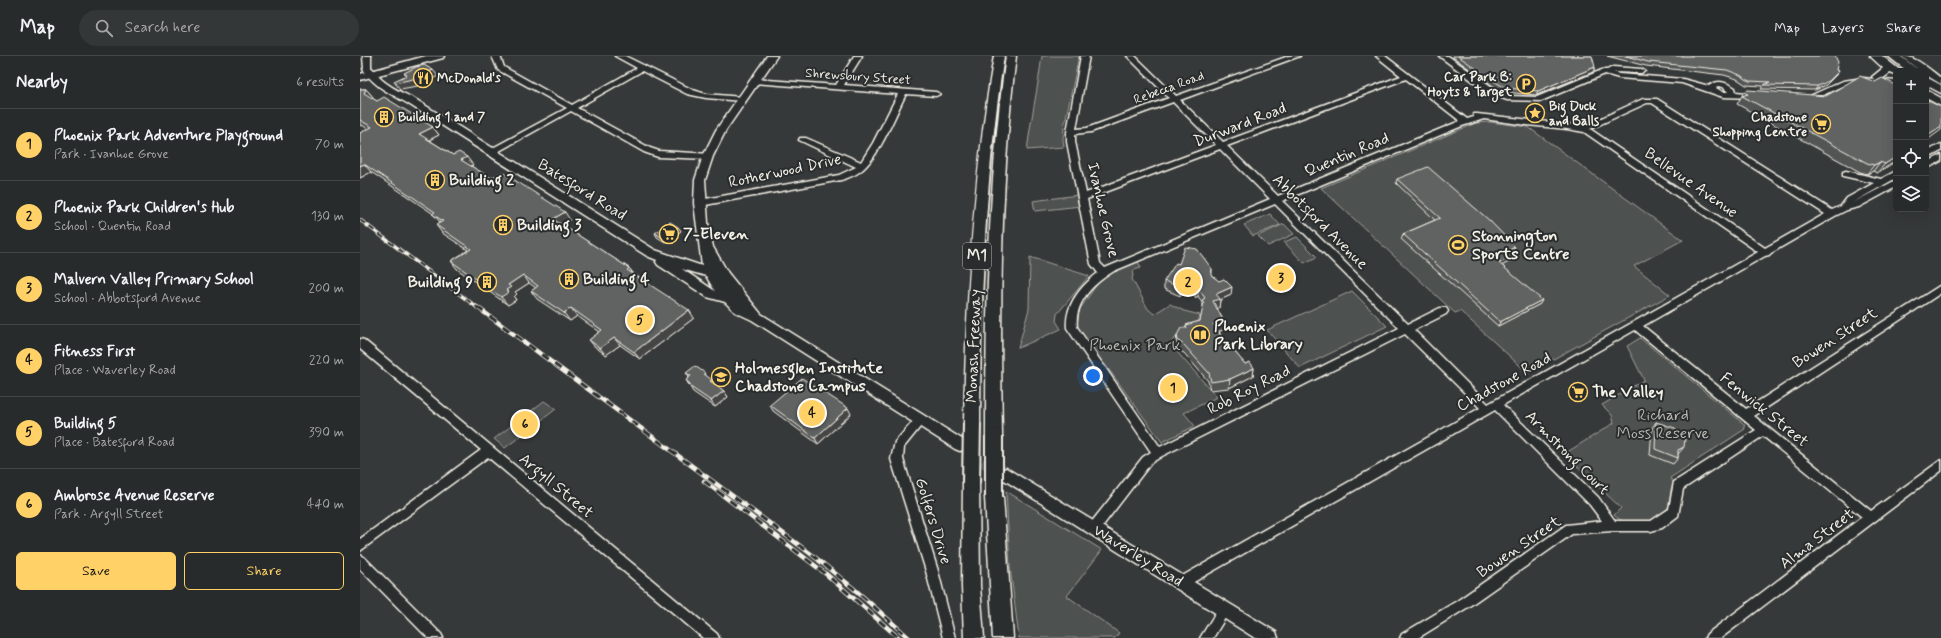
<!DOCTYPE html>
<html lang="en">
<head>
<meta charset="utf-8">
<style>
	body { margin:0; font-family:Mynerve,sans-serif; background:#343737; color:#f1f3f6 }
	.controls { position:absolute; right:12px; top:12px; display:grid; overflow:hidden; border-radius:6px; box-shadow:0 4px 16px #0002 }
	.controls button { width:36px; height:36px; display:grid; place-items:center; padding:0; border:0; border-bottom:1px solid #444747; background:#282b2b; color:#f1f3f6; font:20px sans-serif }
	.you { position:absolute; left:733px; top:320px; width:14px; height:14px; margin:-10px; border:3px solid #fff; border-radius:50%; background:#1a73e8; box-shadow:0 0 0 6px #1a73e833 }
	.badge { display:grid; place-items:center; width:26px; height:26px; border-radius:50%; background:#ffd166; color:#111; font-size:13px; font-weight:700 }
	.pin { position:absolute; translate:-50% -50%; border:2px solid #fff; box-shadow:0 1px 4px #0006 }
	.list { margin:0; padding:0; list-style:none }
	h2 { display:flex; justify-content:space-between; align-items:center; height:52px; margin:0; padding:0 16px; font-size:17px }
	h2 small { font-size:13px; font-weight:400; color:#a5a7a9 }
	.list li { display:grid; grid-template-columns:26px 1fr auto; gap:12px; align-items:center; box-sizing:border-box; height:72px; padding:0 16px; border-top:1px solid #444747 }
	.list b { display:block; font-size:15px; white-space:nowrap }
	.list p { margin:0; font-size:13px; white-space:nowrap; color:#a5a7a9 }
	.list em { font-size:13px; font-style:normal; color:#a5a7a9 }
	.actions { display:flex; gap:8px; padding:12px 16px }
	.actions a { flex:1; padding:9px 0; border:1px solid #ffd166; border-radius:6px; text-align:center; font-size:14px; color:#ffd166 }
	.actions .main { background:#ffd166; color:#111 }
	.icon { flex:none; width:22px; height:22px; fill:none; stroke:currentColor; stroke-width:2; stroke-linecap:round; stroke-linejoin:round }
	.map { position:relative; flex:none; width:1581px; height:582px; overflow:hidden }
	header { display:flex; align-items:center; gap:24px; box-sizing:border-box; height:56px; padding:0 20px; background:#282b2b; border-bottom:1px solid #444747 }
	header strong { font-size:19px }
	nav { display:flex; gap:22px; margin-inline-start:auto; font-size:14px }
	.search { width:280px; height:36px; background:#343737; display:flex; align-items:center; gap:10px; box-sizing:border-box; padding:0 14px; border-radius:22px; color:#a5a7a9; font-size:15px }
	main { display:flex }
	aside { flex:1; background:#282b2b }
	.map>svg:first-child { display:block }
</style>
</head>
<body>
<header>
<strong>Map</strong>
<div class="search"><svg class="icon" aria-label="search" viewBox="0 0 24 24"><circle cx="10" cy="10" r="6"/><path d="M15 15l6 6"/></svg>Search here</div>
<nav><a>Map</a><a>Layers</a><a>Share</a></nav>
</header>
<main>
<aside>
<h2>Nearby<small>6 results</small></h2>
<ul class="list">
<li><span class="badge">1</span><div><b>Phoenix Park Adventure Playground</b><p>Park · Ivanhoe Grove</p></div><em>70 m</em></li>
<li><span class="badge">2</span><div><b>Phoenix Park Children's Hub</b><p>School · Quentin Road</p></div><em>130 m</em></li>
<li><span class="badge">3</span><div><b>Malvern Valley Primary School</b><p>School · Abbotsford Avenue</p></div><em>200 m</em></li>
<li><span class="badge">4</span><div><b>Fitness First</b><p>Place · Waverley Road</p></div><em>220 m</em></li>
<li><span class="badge">5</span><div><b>Building 5</b><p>Place · Batesford Road</p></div><em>390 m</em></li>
<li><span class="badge">6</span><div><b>Ambrose Avenue Reserve</b><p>Park · Argyll Street</p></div><em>440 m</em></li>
</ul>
<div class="actions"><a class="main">Save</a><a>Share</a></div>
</aside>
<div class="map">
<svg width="1581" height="582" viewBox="0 0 1581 582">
	<rect width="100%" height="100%" fill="#363939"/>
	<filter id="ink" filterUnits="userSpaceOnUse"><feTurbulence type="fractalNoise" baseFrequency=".025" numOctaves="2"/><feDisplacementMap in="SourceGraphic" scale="8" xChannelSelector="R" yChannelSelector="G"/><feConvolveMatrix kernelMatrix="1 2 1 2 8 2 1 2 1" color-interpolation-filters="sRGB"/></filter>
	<g filter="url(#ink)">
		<path fill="#4e514f" stroke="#a1a19c" d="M682,0H719L704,71L703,83L704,91L667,94C671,62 678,32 682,0Z
			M1130,66L1168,71L1323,184L1274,210L1310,239L1168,317L1100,255L1095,257L961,132L1116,67Z
			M718,139L721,150L675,155L673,145Z
			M910,158L920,169L893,180L884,169Z
			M924,168L934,178L908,190L898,180Z
			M937,181L957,201L944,207L924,186Z
			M670,201L729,220L697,258L696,265L701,273L658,292L669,253Z
			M777,204L781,212L774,214L772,223L788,253L794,258L810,248L824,255L840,259L837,271L817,280L812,285L818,297L857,341L824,357L835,370L802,386L744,307L739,309L715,273L720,253L744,218Z
			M992,235L1027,270L940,312L907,274Z
			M1280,282L1384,368L1385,373L1310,422L1314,427C1308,434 1312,446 1307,453C1297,468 1266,472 1254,459L1261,452L1204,398L1254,367L1252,359L1242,349L1284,324L1267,290Z
			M184,345L196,353L145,392L134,383Z
			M646,435L742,494L707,540L759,577L755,582H659L650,511Z"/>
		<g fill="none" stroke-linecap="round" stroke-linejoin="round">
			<path stroke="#525553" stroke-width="14" stroke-dasharray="14 7" stroke-linecap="butt" d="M605,393L641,415"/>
			<g stroke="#f4f1e8" stroke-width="3">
				<path id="minor" d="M3,0H11V15H8L4,13Z
					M132,0H140L144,11L212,49L277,12L255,0H265L333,34L346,38L382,41L386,43L382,45L346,42L327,38L282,15L217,52L290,92L299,95L351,98L352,100L348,103L298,101L284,96L211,55L132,99L128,96L129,94L207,52L138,14Z
					M494,0H502L484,29L576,36L580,38L576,40L546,38C535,59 520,99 503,113C498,118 488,122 481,124L340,150L337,149L336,147L340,144L479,119L496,111L439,84L440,82H446L501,106L513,87L538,38L394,27L390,25L394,23L476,29Z
					M721,0H729L716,73L727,72L809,42L767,0H775L816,40L929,0H940L820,44L863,86L1041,20L1016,0H1025L1107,63L1114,61V58H1117L1224,70L1283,43H1297L1472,154L1481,150L1487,142L1514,127L1483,120V116L1486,115L1521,123L1536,115V122L1492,147L1536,124V131L1499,151L1487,154L1475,160L1411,197L1409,199L1405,200L1283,270L1386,353L1581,229V237L1394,360L1511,455L1581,404V415L1361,582H1345L1347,578L1502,461L1403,380L1323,433L1318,460L1302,472L1291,475H1252L1212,478L1105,553L1058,582H1040L1042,578L1097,545L1206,469L1242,465L1230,449L1135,354L825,531L821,533L817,531L815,527L817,523L1120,352L1045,278L802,400L791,407L738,476L734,477L730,476L728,472L730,468L783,401L791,396L707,272C705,249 721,230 738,217L731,208L707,86V76ZM1046,23L1100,65L918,140L867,90ZM813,46L856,89L726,137L715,86V78L731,76ZM1287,47H1292L1465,158L1405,192L1230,73ZM1124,63L1167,69L1207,73L1224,76L1398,196L1128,348L1054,274L1086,258L1088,255L1086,252H1080L1048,268L922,145L1102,70ZM860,93L910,143L745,212L740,207L727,143ZM915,148L1039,272L800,391L717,271C714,246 734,227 754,215ZM1275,274L1396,374L1314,426L1309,453L1291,465H1255L1238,441L1143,349Z
					M1079,0H1088L1135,33L1148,40L1177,41L1242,14H1247L1253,11L1281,13L1285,15L1281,17L1254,16L1259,18L1323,23L1349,30C1358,23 1366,26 1375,32L1376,36L1395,38L1399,40L1395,42L1363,41L1322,27L1259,22L1245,18L1181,45L1147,44L1129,37ZM1358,30L1363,31L1368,36H1363L1356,32Z
					M1541,0C1556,0 1570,14 1581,22V28L1566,19V15H1560Z
					M1503,22L1536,25V29C1521,29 1506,24 1492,27C1475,31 1461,42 1445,46L1441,44L1483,25Z
					M1581,88V95L1566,103V96Z
					M1581,99V105L1566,113V107Z
					M0,283L4,284L357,578L359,582H343L128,401L0,495V483L121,394L0,293Z
					M560,361L564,362L565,365L544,391L543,403L578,515L595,582H583L566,515L531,403L535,386L556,362Z
					M0,499L4,501L81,578L83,582H68L0,513Z
					M864,548L868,550L870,554L853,582H840L860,550Z"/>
			</g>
			<g stroke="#f4f1e8" stroke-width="3">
				<path id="major" d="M407,0H417L366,74L353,100L345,124L348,167L353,191L368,217L401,258L605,385L607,389L605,393L600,395L595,393L392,264L375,256L365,246L347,241L298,209L296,206L297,204L287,200L47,47C30,37 14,31 3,13L8,10C14,12 17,19 21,23C31,32 43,37 55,43L295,194L342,210L334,147L335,124L343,100L356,74ZM322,213L346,220L355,235Z
					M646,412L916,576L918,582H895L641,422L639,418L641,414Z"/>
			</g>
			<g stroke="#f4f1e8" stroke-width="3">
				<path id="highway" d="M66,0H84L83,2L0,24V18Z
					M634,0H644C625,122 620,244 620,367L618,372L612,374L606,372L604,367C606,244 613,122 634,0Z
					M646,0H656C640,126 640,254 642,380L640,385L634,387L628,385L626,380C626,253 628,126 646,0Z
					M1510,0H1522L1541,15H1536V19L1530,17L1522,23H1514L1512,21L1523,12Z
					M1528,0H1540L1560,15H1547Z
					M1566,21L1581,29V37L1566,29Z
					M1566,34L1581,42V50L1566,42Z
					M611,420L617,422L619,427L620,530L624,582H604L602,530L603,427L605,422Z
					M634,433L640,436L643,441L653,582H633L625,441L628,436Z"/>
			</g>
			<use href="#minor" fill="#2a2d2e" fill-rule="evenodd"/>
			<use href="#major" fill="#2a2d2e" fill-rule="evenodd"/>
			<use href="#highway" fill="#2a2d2e" fill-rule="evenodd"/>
			<g stroke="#f4f1e8" stroke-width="3.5">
				<path id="rail-far1" d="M0,164L118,252"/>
			</g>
			<g stroke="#f4f1e8" stroke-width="4.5">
				<path id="rail" d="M117,251L451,498L493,532L549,582
					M344,425L466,518L539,582"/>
			</g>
			<use href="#rail-far1" stroke="#2a2d2e" stroke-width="2" stroke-dasharray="6" stroke-linecap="butt"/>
			<use href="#rail" stroke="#2a2d2e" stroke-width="3" stroke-dasharray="8" stroke-linecap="butt"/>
			<g stroke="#f4f1e8" stroke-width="20" stroke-linecap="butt">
				<path id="highway-bridge" d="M634,380V441
					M611,427L612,367"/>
			</g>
			<use href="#highway-bridge" stroke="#2a2d2e" stroke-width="16"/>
		</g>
		<path fill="#535554" stroke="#f4f1e8" d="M1093,0H1232L1233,16L1176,39L1144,36L1136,32L1093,1Z
			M1247,0H1475L1476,14L1479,15L1476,19L1466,29L1455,34L1401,33L1403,30L1386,29L1377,23L1364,19L1286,10Z
			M0,33H6L13,41L12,42L17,45L73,71L79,79L69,84L93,99L113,109L111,110L131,122L210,164L202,169L269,212L274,218L334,262L280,303L260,289L246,299L235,291L229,284L240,276L217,260L210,265L177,243L171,235L176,232L169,227L155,236L157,238L154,241L156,244L148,249L97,213L91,205L108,194L82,177L76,169L80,166L72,157L11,116L0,122V77L8,73L2,69L0,70Z
			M1384,36L1536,105L1517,117L1513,115L1507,118L1500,116L1377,48Z
			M1037,123L1153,195L1150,197L1153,204L1142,209L1180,248L1138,270L1041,183L1043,178L1075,164L1036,127Z
			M318,171L321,175L305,186L297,181L295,177Z
			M852,213V219L871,239L860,244L859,252H857L864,266L863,274L859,275L860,277V279L885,308L894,312L893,320L869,332L850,334L848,325L824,297L818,294L816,287L817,279L826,272V269L840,265L843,253L842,252V247L838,240L835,242L828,233L820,240L804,233V225Z
			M326,317L348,322L354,328L364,335L368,341L355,351L333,336L326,324L329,321Z
			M410,349L491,358L458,388L413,355Z
			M1296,366L1318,397V402L1313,408L1290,399L1292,372Z"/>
		<path fill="#444545" stroke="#f4f1e8" d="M1235,11L1233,16L1176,39L1178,35Z
			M73,14L78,20L58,30L40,33L35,27Z
			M1479,15L1476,19L1466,29L1455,34L1458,30Z
			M6,33L13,41L10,45L4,37Z
			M73,71L79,79L65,86L59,78Z
			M1581,71V74L1566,85V81Z
			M107,101L113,109L107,112L101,104Z
			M1536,101V105L1517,117L1525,108Z
			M1520,106L1513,115L1507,118L1514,109Z
			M4,108L11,116L0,122V110Z
			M205,156L210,164L198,171L193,163Z
			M318,171L321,175L305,186L303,182Z
			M1155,191L1153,195L1145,199L1147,195Z
			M1155,200L1153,204L1137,212L1139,207Z
			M269,212L274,219L267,214Z
			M163,219L169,227L155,236L157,238L154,241L156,244L148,249L141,241L146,234L148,229Z
			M828,224V233L820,240V231Z
			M872,231L871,239L860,244L859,252L852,253L853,245L856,238Z
			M838,232V240L835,242L836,233Z
			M1182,244L1180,248L1138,270L1140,266Z
			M211,252L217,260L210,265L204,257Z
			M329,254L334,262L280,303L274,296Z
			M864,266L863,274L853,277V268Z
			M254,282L260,289L246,299L240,292Z
			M894,312L893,320L869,332L870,323Z
			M364,335L368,341L355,351L351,345Z
			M488,352L491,358L458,388L455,382Z
			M1324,391L1319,397L1313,400L1318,394Z"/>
		<path fill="#616362" stroke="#f4f1e8" d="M1098,0H1232L1235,11L1178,35L1146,32L1137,27Z
			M1266,0H1475L1478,6L1476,14L1479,15L1469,25L1458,30L1404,29L1410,26L1389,25L1380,19L1367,14L1288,6Z
			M64,9L73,14L53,23L35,27L34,25L47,19L44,17L56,11Z
			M1500,20L1515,26L1522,22L1536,29V101L1525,108L1520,106L1514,109L1507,107L1382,40L1388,38L1384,36L1388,34L1466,40Z
			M0,33H6L4,37L17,45L24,41L73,71L59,78L93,99L99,96L107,101L101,104L131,122L142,116L205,156L193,163L269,212L267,214L329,254L274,296L254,282L240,292L229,284L242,274L211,252L204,257L171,235L178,230L163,219L148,229L151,231L146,234L149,236L141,241L91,205L111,193L76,169L83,165L72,158L75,156L4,108L0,110V77L12,71L0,64Z
			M1566,44L1581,51V71L1566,81Z
			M1068,111L1130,165L1155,191L1147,195L1155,200L1139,207L1182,244L1140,266L1043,178L1080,162L1037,123Z
			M310,166L318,171L303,182L295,177Z
			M825,191L837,193L852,213L851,219L859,225L864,223L872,231L856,238L860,243L853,245L864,266L853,268L860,277H859L885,308L890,306L894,312L870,323L851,326L849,317L824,289L818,285L817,279L821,272H827L826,269L840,265L844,246L842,244L845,242L838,232L836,233L828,224L820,231L804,225L816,207L819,208Z
			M335,310L345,317L344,318L352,324L350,325L364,335L351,345L329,330L331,329L326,324L331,320L326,317Z
			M442,322L488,352L455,382L410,349Z
			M1296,366L1315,372L1319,379L1325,383L1324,391L1318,394V402L1295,393Z"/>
	</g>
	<defs>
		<g id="restaurant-ring" transform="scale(1)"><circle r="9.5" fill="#2a2d2e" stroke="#ffd166" stroke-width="1.5"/><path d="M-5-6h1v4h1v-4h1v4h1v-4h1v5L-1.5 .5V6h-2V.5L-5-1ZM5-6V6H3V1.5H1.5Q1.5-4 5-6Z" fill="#ffd166"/></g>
		<g id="parking-ring" transform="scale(1)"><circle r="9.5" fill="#2a2d2e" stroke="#ffd166" stroke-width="1.5"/><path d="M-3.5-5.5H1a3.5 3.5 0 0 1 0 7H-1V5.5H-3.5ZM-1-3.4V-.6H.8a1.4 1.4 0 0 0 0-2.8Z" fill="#ffd166"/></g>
		<g id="sight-ring" transform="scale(1)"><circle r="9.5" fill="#2a2d2e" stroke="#ffd166" stroke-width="1.5"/><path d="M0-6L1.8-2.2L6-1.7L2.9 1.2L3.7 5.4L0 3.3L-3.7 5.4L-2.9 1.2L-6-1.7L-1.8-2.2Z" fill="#ffd166"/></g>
		<g id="building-ring" transform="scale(1)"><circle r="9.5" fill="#2a2d2e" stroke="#ffd166" stroke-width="1.5"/><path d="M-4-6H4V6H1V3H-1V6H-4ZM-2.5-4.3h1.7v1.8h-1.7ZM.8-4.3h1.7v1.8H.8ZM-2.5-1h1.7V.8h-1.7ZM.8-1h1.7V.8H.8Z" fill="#ffd166"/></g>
		<g id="supermarket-ring" transform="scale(1)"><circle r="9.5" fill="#2a2d2e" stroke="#ffd166" stroke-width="1.5"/><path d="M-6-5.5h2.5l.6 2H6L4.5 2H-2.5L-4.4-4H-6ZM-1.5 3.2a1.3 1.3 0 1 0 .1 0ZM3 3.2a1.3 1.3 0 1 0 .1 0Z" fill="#ffd166"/></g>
		<g id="stadium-ring" transform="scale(1)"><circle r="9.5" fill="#2a2d2e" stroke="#ffd166" stroke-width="1.5"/><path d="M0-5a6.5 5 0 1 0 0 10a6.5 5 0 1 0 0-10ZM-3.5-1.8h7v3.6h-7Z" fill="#ffd166"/></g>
		<g id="library-ring" transform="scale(1)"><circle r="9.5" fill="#2a2d2e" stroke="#ffd166" stroke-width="1.5"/><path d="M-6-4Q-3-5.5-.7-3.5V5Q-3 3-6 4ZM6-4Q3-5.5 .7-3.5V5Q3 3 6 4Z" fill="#ffd166"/></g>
		<g id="university-ring" transform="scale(1)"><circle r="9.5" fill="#2a2d2e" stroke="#ffd166" stroke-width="1.5"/><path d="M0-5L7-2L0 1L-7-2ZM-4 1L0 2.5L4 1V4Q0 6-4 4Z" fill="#ffd166"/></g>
	</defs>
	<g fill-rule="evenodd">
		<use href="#restaurant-ring" x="63" y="22"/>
		<use href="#parking-ring" x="1166" y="28"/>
		<use href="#sight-ring" x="1175" y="57"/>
		<use href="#building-ring" x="24" y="61"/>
		<use href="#supermarket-ring" x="1461" y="68"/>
		<use href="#building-ring" x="75" y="124"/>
		<use href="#building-ring" x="143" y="169"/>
		<use href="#supermarket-ring" x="309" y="178"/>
		<use href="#stadium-ring" x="1098" y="189"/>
		<use href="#building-ring" x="209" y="223"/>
		<use href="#building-ring" x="127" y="226"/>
		<use href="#library-ring" x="840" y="279"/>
		<use href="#university-ring" x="361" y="321"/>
		<use href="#supermarket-ring" x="1218" y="336"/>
	</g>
	<g text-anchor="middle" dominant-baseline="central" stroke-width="4" stroke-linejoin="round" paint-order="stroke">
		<g font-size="13" fill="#f4f1e8" stroke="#2a2d2e">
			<text transform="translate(498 21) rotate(4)">Shrewsbury Street</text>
			<text transform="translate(809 32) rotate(-20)">Rebecca Road</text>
		</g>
		<g font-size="13" font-weight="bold" fill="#f4f1e8" stroke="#2a2d2e" text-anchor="start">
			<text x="1152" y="21" text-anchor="end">Car Park B:<tspan x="1152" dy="15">Hoyts &amp; Target</tspan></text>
			<text x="77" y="22">McDonald's</text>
			<text x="1189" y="50">Big Duck<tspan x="1189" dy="15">and Balls</tspan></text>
			<text x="38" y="61">Building 1 and 7</text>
			<text x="1447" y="61" text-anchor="end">Chadstone<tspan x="1447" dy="15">Shopping Centre</tspan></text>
		</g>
		<rect fill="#2a2d2e" stroke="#b7b6b0" stroke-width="1" x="603" y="187" width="28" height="26" rx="3"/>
		<g font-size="15" font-weight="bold" fill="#f4f1e8">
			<text x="617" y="200">M1</text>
		</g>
		<g font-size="16" fill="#f4f1e8" stroke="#2a2d2e">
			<text transform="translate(880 69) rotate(-21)">Durward Road</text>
			<text transform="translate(987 99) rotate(-23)">Quentin Road</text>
			<text transform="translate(425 115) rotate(-12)">Rotherwood Drive</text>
			<text transform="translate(1331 127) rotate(35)">Bellevue Avenue</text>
			<text transform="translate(222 134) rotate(32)">Batesford Road</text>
			<text transform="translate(743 154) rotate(77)">Ivanhoe Grove</text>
			<text transform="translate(960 166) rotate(45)">Abbotsford Avenue</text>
			<text transform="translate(1475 282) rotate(-33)">Bowen Street</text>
			<text transform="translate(614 290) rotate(-88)">Monash Freeway</text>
			<text transform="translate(1144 326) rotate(-29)">Chadstone Road</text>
			<text transform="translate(889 334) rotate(-27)">Rob Roy Road</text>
			<text transform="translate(1404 354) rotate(39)">Fenwick Street</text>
			<text transform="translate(1207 397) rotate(45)">Armstrong Court</text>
			<text transform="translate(196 430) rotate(40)">Argyll Street</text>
			<text transform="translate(573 465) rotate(73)">Golfers Drive</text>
			<text transform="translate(1457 483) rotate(-37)">Alma Street</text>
			<text transform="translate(1159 491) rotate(-34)">Bowen Street</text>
			<text transform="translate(778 500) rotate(32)">Waverley Road</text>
		</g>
		<g font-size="16" font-weight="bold" fill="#f4f1e8" stroke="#2a2d2e" text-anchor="start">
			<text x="89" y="124">Building 2</text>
			<text x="157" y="169">Building 3</text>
			<text x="323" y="178">7-Eleven</text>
			<text x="1112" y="180">Stonnington<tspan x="1112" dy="18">Sports Centre</tspan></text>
			<text x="223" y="223">Building 4</text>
			<text x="113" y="226" text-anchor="end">Building 9</text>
			<text x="854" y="270">Phoenix<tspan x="854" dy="18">Park Library</tspan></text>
			<text x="375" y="312">Holmesglen Institute<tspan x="375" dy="18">Chadstone Campus</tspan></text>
			<text x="1232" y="336">The Valley</text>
		</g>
		<g font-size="16" fill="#bab9b2" stroke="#2a2d2e">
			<text x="775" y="289">Phoenix Park</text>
			<text x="1303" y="359">Richard<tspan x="1303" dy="18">Moss Reserve</tspan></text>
		</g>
	</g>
</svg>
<div class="controls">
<button>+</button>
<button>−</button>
<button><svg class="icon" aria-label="locate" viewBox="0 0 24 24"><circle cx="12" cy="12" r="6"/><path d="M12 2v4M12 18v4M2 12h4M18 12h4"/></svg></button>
<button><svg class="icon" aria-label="layers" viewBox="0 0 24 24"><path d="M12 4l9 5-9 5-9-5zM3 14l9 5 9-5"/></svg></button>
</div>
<div class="you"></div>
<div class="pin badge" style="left:813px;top:332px">1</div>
<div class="pin badge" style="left:828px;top:226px">2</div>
<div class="pin badge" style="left:921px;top:222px">3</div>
<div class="pin badge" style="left:452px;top:357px">4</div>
<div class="pin badge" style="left:280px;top:264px">5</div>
<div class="pin badge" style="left:165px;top:368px">6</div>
</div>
</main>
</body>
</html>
